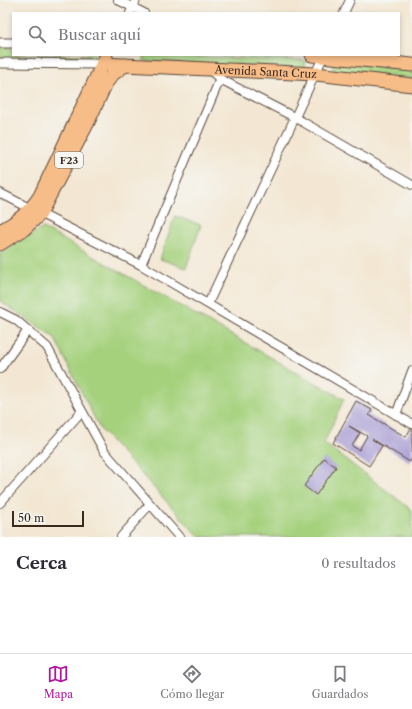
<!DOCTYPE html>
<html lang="es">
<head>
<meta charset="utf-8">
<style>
	body { margin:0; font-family:"Libre Caslon Text",serif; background:#f7f7f7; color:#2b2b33 }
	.scale { position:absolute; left:12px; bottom:10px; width:72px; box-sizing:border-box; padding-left:4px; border:2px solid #3b2a1e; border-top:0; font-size:11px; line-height:14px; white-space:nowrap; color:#3b2a1e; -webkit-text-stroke:3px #f6f6f2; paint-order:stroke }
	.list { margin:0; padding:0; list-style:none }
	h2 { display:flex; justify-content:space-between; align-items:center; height:52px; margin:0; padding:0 16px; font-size:17px }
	h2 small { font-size:13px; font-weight:400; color:#7c7c81 }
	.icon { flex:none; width:22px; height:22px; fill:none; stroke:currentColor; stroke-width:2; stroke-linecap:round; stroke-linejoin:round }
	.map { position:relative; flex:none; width:412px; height:537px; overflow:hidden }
	.search { position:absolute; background:#fff; box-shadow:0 2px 6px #0003; left:12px; right:12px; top:12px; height:44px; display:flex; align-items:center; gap:10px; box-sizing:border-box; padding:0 14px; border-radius:0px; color:#7c7c81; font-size:15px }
	.sheet { height:116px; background:#fff }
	nav { display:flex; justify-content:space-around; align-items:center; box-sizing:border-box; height:56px; border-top:1px solid #e1e1e2; background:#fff; font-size:11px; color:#7c7c81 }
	nav a { display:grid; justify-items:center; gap:2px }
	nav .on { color:#b5179e }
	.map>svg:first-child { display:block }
</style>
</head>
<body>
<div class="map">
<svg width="412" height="537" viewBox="0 0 412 537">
	<rect width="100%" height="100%" fill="#f6f6f2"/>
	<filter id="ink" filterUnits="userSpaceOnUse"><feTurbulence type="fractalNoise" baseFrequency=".025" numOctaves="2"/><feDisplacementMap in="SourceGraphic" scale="8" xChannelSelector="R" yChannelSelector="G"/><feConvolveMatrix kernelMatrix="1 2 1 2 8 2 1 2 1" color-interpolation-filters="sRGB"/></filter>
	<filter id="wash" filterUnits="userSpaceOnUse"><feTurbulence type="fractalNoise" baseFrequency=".012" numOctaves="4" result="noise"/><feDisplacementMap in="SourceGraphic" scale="16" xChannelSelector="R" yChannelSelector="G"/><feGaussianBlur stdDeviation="0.9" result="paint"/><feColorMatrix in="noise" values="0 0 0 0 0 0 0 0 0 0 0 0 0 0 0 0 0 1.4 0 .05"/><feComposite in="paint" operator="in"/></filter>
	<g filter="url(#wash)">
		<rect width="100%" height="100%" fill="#f3e7d3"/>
		<path fill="#a5d17d" stroke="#707e4e" d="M0,48H13V55H95L96,59L0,58Z
			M144,55L305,60V68L144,61Z
			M333,61L412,70V79L333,70Z
			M175,216L201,225L186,268L160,259Z
			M43,228L344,399L324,443L412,510V537H199L100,429L54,337L0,301V253Z"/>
		<g id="blocks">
			<path fill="#a99cd4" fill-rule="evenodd" d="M356,401L372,410L369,415L406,437L412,426V457L410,462L372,439L382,446L369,466L333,443ZM349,426L367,436L359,450L352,446L360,433Z
				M324,458L336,467L316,495L304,486Z"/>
		</g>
	</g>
	<g filter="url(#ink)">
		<use href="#blocks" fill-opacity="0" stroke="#574639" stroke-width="1"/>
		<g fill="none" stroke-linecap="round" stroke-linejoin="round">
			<g stroke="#574639" stroke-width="10">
				<path id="minor" d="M118,0L144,13
					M130,13L136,0
					M344,13L350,0
					M210,70L220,79L296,118L412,185
					M0,193L141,265L412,424
					M141,265L220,79
					M208,304L324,55
					M0,312L16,320L47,347L104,451L179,537
					M0,369L28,330
					M396,415L412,371
					M0,503L82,411
					M121,537L150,504"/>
			</g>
			<g stroke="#574639" stroke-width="11">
				<path id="tertiary" d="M0,43H13
					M0,63L102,64"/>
			</g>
			<g stroke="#574639" stroke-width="15">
				<g id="trunk">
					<path d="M312,55L412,65"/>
					<path id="s1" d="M102,64L316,74L412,85"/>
					<path d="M0,231C17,222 29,213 40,196L106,57"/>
					<path d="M0,244L24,229L40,214L87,124L106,83L113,74L125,65"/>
				</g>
			</g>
			<use href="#minor" stroke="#fff" stroke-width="8"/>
			<use href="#tertiary" stroke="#fff" stroke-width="9"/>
			<use href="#trunk" stroke="#f7bd88" stroke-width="13"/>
		</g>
	</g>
	<g text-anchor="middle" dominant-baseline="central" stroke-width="3.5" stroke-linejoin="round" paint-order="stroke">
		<rect fill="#f6f6f2" stroke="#73675e" stroke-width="1" x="55" y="152" width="28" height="16" rx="3"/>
		<g font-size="10" font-weight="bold" fill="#3b2a1e">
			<text x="69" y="160">F23</text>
		</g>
		<g font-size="11" fill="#3b2a1e" stroke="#f6f6f2">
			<text stroke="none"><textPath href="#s1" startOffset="164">Avenida Santa Cruz</textPath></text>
		</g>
	</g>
</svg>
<div class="scale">50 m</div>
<div class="search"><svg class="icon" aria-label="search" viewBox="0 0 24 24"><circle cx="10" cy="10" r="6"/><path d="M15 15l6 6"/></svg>Buscar aquí</div>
</div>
<section class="sheet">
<h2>Cerca<small>0 resultados</small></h2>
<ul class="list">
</ul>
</section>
<nav>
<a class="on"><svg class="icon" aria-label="map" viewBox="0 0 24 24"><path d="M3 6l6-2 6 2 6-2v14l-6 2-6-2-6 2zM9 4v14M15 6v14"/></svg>Mapa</a>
<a><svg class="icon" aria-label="directions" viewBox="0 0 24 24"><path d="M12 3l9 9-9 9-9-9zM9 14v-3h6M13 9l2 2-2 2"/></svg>Cómo llegar</a>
<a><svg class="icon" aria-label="saved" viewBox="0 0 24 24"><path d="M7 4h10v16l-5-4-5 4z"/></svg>Guardados</a>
</nav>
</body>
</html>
